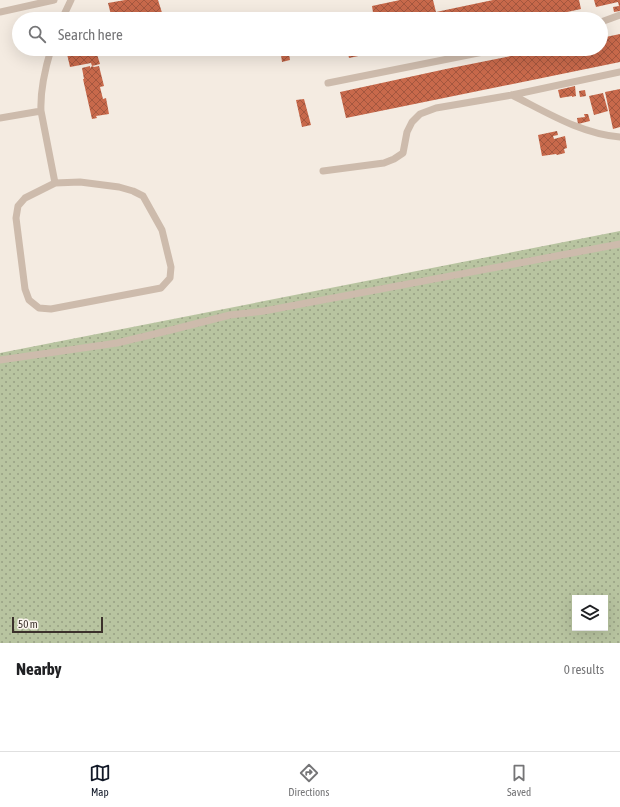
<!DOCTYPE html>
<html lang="en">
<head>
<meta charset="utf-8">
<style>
	body { margin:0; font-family:"Asap Condensed",sans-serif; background:#f2f2f2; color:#202124 }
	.controls { position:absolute; right:12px; bottom:12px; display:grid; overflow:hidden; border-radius:0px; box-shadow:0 4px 16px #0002 }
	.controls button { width:36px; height:36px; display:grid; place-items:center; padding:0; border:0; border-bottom:1px solid #e0e0e0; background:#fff; color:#202124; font:20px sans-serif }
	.scale { position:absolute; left:12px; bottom:10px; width:91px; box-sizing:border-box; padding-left:4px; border:2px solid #3b302b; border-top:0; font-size:11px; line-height:14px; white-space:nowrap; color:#3b302b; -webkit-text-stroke:3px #fbf5ee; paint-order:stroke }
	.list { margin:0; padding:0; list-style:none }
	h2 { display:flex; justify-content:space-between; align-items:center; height:52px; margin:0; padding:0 16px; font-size:17px }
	h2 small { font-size:13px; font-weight:400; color:#757577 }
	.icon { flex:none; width:22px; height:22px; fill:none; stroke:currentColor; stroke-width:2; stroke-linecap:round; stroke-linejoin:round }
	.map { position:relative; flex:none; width:620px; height:643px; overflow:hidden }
	.search { position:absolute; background:#fff; box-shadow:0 4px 16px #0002; left:12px; right:12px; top:12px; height:44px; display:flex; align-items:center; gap:10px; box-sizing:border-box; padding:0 14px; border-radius:22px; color:#757577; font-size:15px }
	.sheet { height:108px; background:#fff }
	nav { display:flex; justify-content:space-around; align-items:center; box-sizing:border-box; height:56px; border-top:1px solid #e0e0e0; background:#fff; font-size:11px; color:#757577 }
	nav a { display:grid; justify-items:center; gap:2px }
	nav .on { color:#111827 }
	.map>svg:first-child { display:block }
</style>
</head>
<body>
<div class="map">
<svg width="620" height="643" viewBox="0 0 620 643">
	<defs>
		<pattern id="grass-dots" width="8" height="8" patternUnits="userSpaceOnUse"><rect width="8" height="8" fill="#b8c4a0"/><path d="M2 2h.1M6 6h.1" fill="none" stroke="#97a083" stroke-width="1.8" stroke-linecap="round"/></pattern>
		<pattern id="building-cross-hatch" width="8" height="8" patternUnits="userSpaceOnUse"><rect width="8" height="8" fill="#c8694b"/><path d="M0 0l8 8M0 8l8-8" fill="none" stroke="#a4573f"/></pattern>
	</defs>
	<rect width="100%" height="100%" fill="#f4ebe1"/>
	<path fill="url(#grass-dots)" fill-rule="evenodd" d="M620,231V643H0V353ZM575,598H605V628H575Z"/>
	<path fill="url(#building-cross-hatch)" d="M125,0H158L164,19H112L108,3Z
		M400,0H433L436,12L493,0H579L581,9L535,19H374L372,6Z
		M594,0H620V11L614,12L613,7L619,6L618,2L596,7Z
		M620,34V62L346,118L340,92L446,69L546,49H601V38Z
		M69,49H92L93,52L96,51L100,64L92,66L91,63L70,67L67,54H70Z
		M347,49H387V50L349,58Z
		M289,54L290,60L282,62L281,55Z
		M90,66V68L92,66L94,67L99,66L104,86L100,87L103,99L106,98L109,114L96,116L97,118L92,119L83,79H84L82,68Z
		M575,86L576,96L572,97V96L560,98L558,90Z
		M620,89V127L613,129L605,92Z
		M585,90L586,96L580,97L579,91Z
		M603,93L608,111L594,115L589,96Z
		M304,99L311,125L302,127L296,100Z
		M584,114H588L590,121L578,124L577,118L585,117Z
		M557,131L558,135L553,136L554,139L565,136L567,148L564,149L565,153L557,155L556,154L542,156L538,135Z"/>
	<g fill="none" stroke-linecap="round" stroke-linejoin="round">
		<path stroke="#cdbbac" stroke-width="7" d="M0,12L54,0
			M62,19L71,0
			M601,22L620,15
			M51,49C45,69 40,90 41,111L55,183
			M328,83L498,49
			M512,95C546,112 581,134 620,137
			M0,118L41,111
			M323,171L384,163L394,159L403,153L407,132L412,122L420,114L436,108L512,95L620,72
			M80,182L119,187L133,191L143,196L162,230L171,267L170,278L161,288L51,309L39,308L29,300L25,289L16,218L18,206L25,198L55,183Z
			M0,360L117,343L171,330L230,315L264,311L620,244"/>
	</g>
</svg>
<div class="controls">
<button><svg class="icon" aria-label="layers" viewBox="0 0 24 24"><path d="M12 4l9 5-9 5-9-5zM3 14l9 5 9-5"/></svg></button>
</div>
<div class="scale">50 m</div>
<div class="search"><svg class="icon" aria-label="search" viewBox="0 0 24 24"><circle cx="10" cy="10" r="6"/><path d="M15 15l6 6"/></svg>Search here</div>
</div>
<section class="sheet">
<h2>Nearby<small>0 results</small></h2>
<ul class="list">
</ul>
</section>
<nav>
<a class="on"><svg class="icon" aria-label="map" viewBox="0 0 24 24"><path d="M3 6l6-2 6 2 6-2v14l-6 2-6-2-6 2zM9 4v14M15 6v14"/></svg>Map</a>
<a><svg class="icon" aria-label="directions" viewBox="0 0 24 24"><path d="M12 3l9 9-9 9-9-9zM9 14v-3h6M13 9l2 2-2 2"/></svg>Directions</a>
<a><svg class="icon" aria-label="saved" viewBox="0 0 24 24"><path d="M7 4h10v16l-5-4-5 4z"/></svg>Saved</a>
</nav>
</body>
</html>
